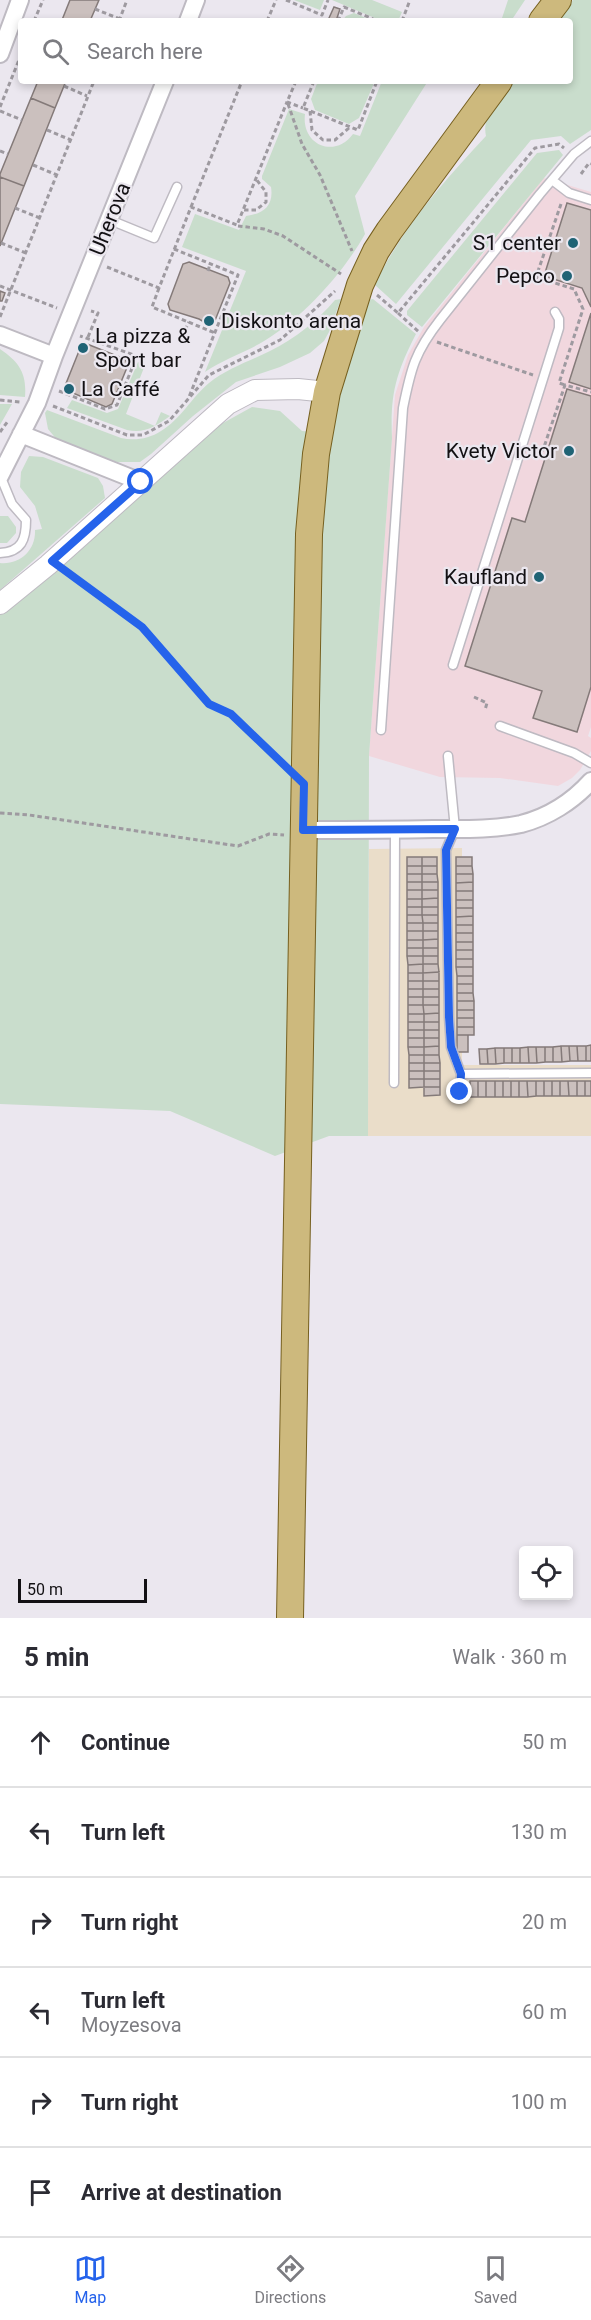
<!DOCTYPE html>
<html lang="en">
<head>
<meta charset="utf-8">
<style>
	body { margin:0; font-family:Roboto,sans-serif; background:#f2f2f3; color:#2b2b33 }
	.controls { position:absolute; right:18px; bottom:18px; display:grid; overflow:hidden; border-radius:6px; box-shadow:0 3px 9px #0003 }
	.controls button { width:54px; height:54px; display:grid; place-items:center; padding:0; border:0; border-bottom:2px solid #e1e1e2; background:#fff; color:#2b2b33; font:30px sans-serif }
	.scale { position:absolute; left:18px; bottom:15px; width:129px; box-sizing:border-box; padding-left:6px; border:3px solid #131114; border-top:0; font-size:16px; line-height:21px; white-space:nowrap; color:#131114; -webkit-text-stroke:4px #ebe7ef; paint-order:stroke }
	.stop { position:absolute; width:18px; height:18px; margin:-14px; border:4px solid #2563eb; border-radius:50%; background:#fff }
	.stop.end { background:#2563eb; border-color:#fff; box-shadow:0 2px 6px #0008 }
	.list { margin:0; padding:0; list-style:none }
	h2 { display:flex; justify-content:space-between; align-items:center; height:78px; margin:0; padding:0 24px; font-size:26px }
	h2 small { font-size:20px; font-weight:400; color:#7c7c81 }
	.list li { display:grid; grid-template-columns:39px 1fr auto; gap:18px; align-items:center; box-sizing:border-box; height:90px; padding:0 24px; border-top:2px solid #e1e1e2 }
	.list b { display:block; font-size:22px; white-space:nowrap }
	.list p { margin:0; font-size:20px; white-space:nowrap; color:#7c7c81 }
	.list em { font-size:20px; font-style:normal; color:#7c7c81 }
	.icon { flex:none; width:33px; height:33px; fill:none; stroke:currentColor; stroke-width:2; stroke-linecap:round; stroke-linejoin:round }
	.map { position:relative; flex:none; width:591px; height:1618px; overflow:hidden }
	.search { position:absolute; background:#fff; box-shadow:0 3px 9px #0003; left:18px; right:18px; top:18px; height:66px; display:flex; align-items:center; gap:15px; box-sizing:border-box; padding:0 21px; border-radius:6px; color:#7c7c81; font-size:22px }
	.sheet { height:618px; background:#fff }
	nav { display:flex; justify-content:space-around; align-items:center; box-sizing:border-box; height:84px; border-top:2px solid #e1e1e2; background:#fff; font-size:16px; color:#7c7c81 }
	nav a { display:grid; justify-items:center; gap:3px }
	nav .on { color:#2563eb }
	.map>svg:first-child { display:block }
</style>
</head>
<body>
<div class="map">
<svg width="591" height="1618" viewBox="0 0 591 1618">
	<rect width="100%" height="100%" fill="#ebe7ef"/>
	<path fill="#f1d7de" d="M544,178L591,192V727L588,736L591,738V751L580,770L572,778L558,786L500,778L440,777L369,756L395,395L408,355L424,327Z"/>
	<path fill="#eaddc9" d="M462,848V1065H591V1136H368L369,849Z"/>
	<path fill="#c9ddcc" d="M294,0H324L320,10Z
		M332,0H372L402,12L398,21H382Z
		M508,0H525L511,21H501Z
		M573,0H591V130L570,144L561,136L531,140L396,304L375,285C401,229 444,181 486,136C481,115 502,97 514,81H570V21H558Z
		M354,13L373,21H342L346,16Z
		M318,81H375L359,118L349,124L315,110L311,99Z
		M382,81H428L355,196L365,234C342,275 300,321 259,344C241,354 222,360 205,372L246,271L182,247L195,214L239,230L246,216C263,214 274,206 271,187L262,179V176L289,109L305,114C301,145 335,159 353,134L360,136Z
		M559,150L563,155L422,327L407,315V311L537,153Z
		M341,299L329,332L324,341L310,353L280,367L236,382L193,416L151,454L140,462H117L58,441L48,429L45,413L47,410L121,438C134,441 149,439 161,431C180,420 192,397 209,383C228,368 250,361 270,351C296,338 317,321 335,300Z
		M373,299L416,334C396,373 390,394 392,438L369,756L368,1136H329L275,1156L170,1111L0,1104V612L214,428L252,407L280,411L302,431L331,433C342,389 349,340 369,300Z
		M0,349C19,362 27,373 25,397L0,395Z
		M138,362L145,365L126,414L155,426L161,412L170,416C156,426 145,434 127,430L67,408L72,400L107,413L118,409Z
		M0,404H12L0,425Z
		M29,456L43,457L98,478L103,486L105,498L0,590V563C20,565 36,550 35,530L42,529L35,506L20,487L21,472Z
		M0,516H8L16,527V533L7,543H0Z"/>
	<path fill="#cbc0be" stroke="#847a79" stroke-width="1.5" d="M70,0H99L90,21L62,20Z
		M334,7L340,9L336,21L329,18Z
		M38,81H66L55,108L31,98Z
		M31,98L55,108L24,186L0,177V174Z
		M0,177L24,186L0,246Z
		M567,203L591,210V307L582,288L544,276Z
		M189,262L228,277L230,283L214,323L209,325L199,319L170,310L168,304L183,264Z
		M0,291L5,293L2,301H0Z
		M591,313V389L569,382Z
		M87,344L125,359L128,365L112,404L106,407L68,391L65,386L81,346Z
		M567,389L591,396V687L577,732L533,718L542,691L465,666L512,518L525,522Z
		M407,857H422V866H407Z
		M422,857H437V866H422Z
		M456,857H472V866H456Z
		M407,866H422V874H407Z
		M422,866H437V874H422Z
		M456,866H472L473,874H456Z
		M407,874H422V882H407Z
		M422,874H437L438,882H422Z
		M456,874H473V882L456,883Z
		M407,882H422V890H407Z
		M422,882H438V890H422Z
		M473,882V891H456V883Z
		M407,890H422V899H407Z
		M422,890H438V898L422,899Z
		M456,891H473V900H456Z
		M438,898V907H422V899Z
		M407,899H422V907H407Z
		M456,900H473V908H456Z
		M407,907H422V915H407Z
		M422,907H438V915H422Z
		M456,908H473V916L456,917Z
		M407,915H422L423,923H407Z
		M422,915H438V923H423Z
		M473,916V925H456V917Z
		M407,923H423V931H407Z
		M423,923H438V931H423Z
		M456,925H473V933H456Z
		M407,931H423V940H407Z
		M423,931H438V939L423,940Z
		M456,933H473V942H456Z
		M438,939V948H423V940Z
		M407,940H423V948H407Z
		M456,942H473V950H456Z
		M407,948H423V956H407Z
		M423,948H438V956H423Z
		M456,950H473V959H456Z
		M407,956H423V964L408,965Z
		M423,956H438V964H423Z
		M456,959H473V967H456Z
		M423,964V973H408V965Z
		M423,964H438L439,972L423,973Z
		M456,967H473V976H457Z
		M439,972V981H423V973Z
		M408,973H423V981H408Z
		M457,976H473V984H457Z
		M408,981H423V989H408Z
		M423,981H439V989H423Z
		M457,984H473V993H457Z
		M408,989H423V997H408Z
		M423,989H439V997H423Z
		M457,993H473L474,1001H457Z
		M408,997H423V1005H408Z
		M423,997H439V1005H423Z
		M457,1001H474V1010H457Z
		M408,1005H423L424,1014H408Z
		M423,1005H439V1013L424,1014Z
		M457,1010H474V1018H457Z
		M439,1013V1022H424V1014Z
		M408,1014H424V1022H408Z
		M457,1018H474V1027H457Z
		M408,1022H424V1030H408Z
		M424,1022H439V1030H424Z
		M457,1027H474V1035H457Z
		M408,1030H424V1038H408Z
		M424,1030H439V1038H424Z
		M457,1035H468V1052H457Z
		M408,1038H424V1047H408Z
		M424,1038H439V1046L424,1047Z
		M591,1045V1061H586V1046Z
		M439,1046V1055H424V1047Z
		M561,1046H569L570,1061L562,1062Z
		M561,1046L562,1062H553V1047Z
		M569,1046H577L578,1061H570Z
		M577,1046H586V1061H578Z
		M408,1047H424V1055H409Z
		M528,1047L529,1063H520V1048Z
		M528,1047H536L537,1063H529Z
		M536,1047H545V1062L537,1063Z
		M545,1047H553V1062H545Z
		M495,1048H504V1063L496,1064Z
		M495,1048L496,1064H488L487,1049Z
		M504,1048H512V1063H504Z
		M512,1048H520V1063H512Z
		M479,1049H487L488,1064H480Z
		M409,1055H424V1063H409Z
		M424,1055H439L440,1063H424Z
		M409,1063H424V1071H409Z
		M424,1063H440V1071H424Z
		M409,1071H424V1079H409Z
		M424,1071H440V1079H424Z
		M409,1079H424V1087L409,1088Z
		M424,1079H440V1087H424Z
		M470,1081H478V1097H470Z
		M478,1081H486V1097H478Z
		M486,1081H495V1097H486Z
		M495,1081H503V1097H495Z
		M503,1081H511V1097H503Z
		M511,1081H519V1097H511Z
		M519,1081H527L528,1097H519Z
		M527,1081H536V1096L528,1097Z
		M536,1081H544V1096H536Z
		M544,1081H552V1096H544Z
		M552,1081H560V1096H552Z
		M560,1081H568L569,1096H560Z
		M568,1081H577V1096H569Z
		M577,1081H585V1096H577Z
		M585,1081H591V1096H585Z
		M424,1087H440V1095L424,1096Z"/>
	<g fill="none" stroke-linecap="round" stroke-linejoin="round">
		<g stroke="#bebac2" stroke-width="11">
			<path id="service" d="M552,180L569,193L591,200
				M110,220L154,238L177,187
				M0,553C22,552 26,539 26,520L12,504L0,475
				M453,665L559,328V319L555,312
				M500,726L574,753L591,763
				M381,730L403,408C411,368 415,352 440,320L540,194L574,154L591,141
				M448,756L455,829L446,850L449,1017L451,1047L461,1074L460,1092
				M461,1074L591,1073
				M394,1083L395,830"/>
		</g>
		<g stroke="#bebac2" stroke-width="20">
			<path id="minor" d="M188,21L196,0
				M0,54L20,0
				M0,335L54,356
				M21,434L141,482
				M0,476L37,403L54,356L165,81
				M303,830C347,830 390,830 433,829C462,829 493,830 521,824C548,817 573,801 591,781"/>
		</g>
		<g stroke="#bebac2" stroke-width="22">
			<path id="tertiary" d="M0,604L48,565L228,404L255,390L298,389L327,392"/>
		</g>
		<g stroke="#766020" stroke-width="28">
			<path id="primary" d="M542,21L558,0
				M290,1618L309,534L316,454L327,392L360,285L376,251L389,231L499,81"/>
		</g>
		<path stroke="#9e9aa0" stroke-width="3" stroke-dasharray="4.5 3" stroke-linecap="butt" d="M286,0L322,15L328,0
			M95,9L120,19
			M34,21L43,0
			M119,21L127,0
			M267,21L276,0
			M338,21L344,7L378,21
			M402,21L410,0
			M296,81L287,102L303,108
			M314,81L303,108L358,130L377,81
			M64,86L87,96
			M288,104L302,144L320,175L352,251
			M0,107L21,55
			M0,111L22,120
			M310,111L312,130L323,140H335L350,127
			M47,130L71,140
			M0,151L8,154
			M33,165L57,175
			M581,174L589,163L591,164
			M561,204L536,277L574,289L583,309L559,383L565,385
			M191,207L242,81
			M15,208L40,218
			M244,210H256L266,202V192L256,179
			M238,226L264,229L283,236L341,274
			M1,243L26,253
			M174,249L238,275L189,397
			M107,267L159,288L191,207L237,225L287,102
			M208,271L210,264
			M0,286L57,308
			M159,288L152,307L215,333
			M377,295L398,313L535,148L559,144L564,148
			M398,313L419,332
			M0,317L94,81
			M185,330L189,322
			M88,337L98,313L91,311
			M437,342L533,375
			M59,391L105,409L117,405L137,356L80,336
			M0,400L20,402
			M53,406L127,435H143L169,421L209,375L280,340L335,291
			M0,432L8,421
			M533,452L543,450L565,385L591,392
			M65,571L142,627L209,704L230,714L283,764
			M474,697L487,703L485,710
			M0,813L29,815L238,846L269,834L284,835"/>
		<use href="#service" stroke="#fff" stroke-width="8"/>
		<use href="#minor" stroke="#fff" stroke-width="16"/>
		<use href="#tertiary" stroke="#fff" stroke-width="20"/>
		<use href="#primary" stroke="#cdb97d" stroke-width="26"/>
	</g>
	<g fill="none" stroke-linecap="round" stroke-linejoin="round">
		<path stroke="#2563eb" stroke-width="8" d="M141,482L52,561L142,627L209,704L231,714L304,784L303,830L455,829L446,850L449,1017L451,1047L461,1074L460,1092"/>
	</g>
	<g fill="#1f6375" stroke="#ebe7ef" stroke-width="2">
		<circle cx="573" cy="243" r="6"/>
		<circle cx="567" cy="276" r="6"/>
		<circle cx="209" cy="321" r="6"/>
		<circle cx="83" cy="348" r="6"/>
		<circle cx="69" cy="389" r="6"/>
		<circle cx="569" cy="451" r="6"/>
		<circle cx="539" cy="577" r="6"/>
	</g>
	<g text-anchor="middle" dominant-baseline="central" stroke-width="4.5" stroke-linejoin="round" paint-order="stroke">
		<g font-size="21" fill="#131114" stroke="#ebe7ef">
			<text transform="translate(110 219) rotate(-68)">Uherova</text>
		</g>
		<g font-size="21" fill="#131114" stroke="#ebe7ef" text-anchor="end">
			<text x="561" y="243">S1 center</text>
			<text x="555" y="276">Pepco</text>
			<text x="221" y="321" text-anchor="start">Diskonto arena</text>
			<text x="95" y="336" text-anchor="start">La pizza &amp;<tspan x="95" dy="24">Sport bar</tspan></text>
			<text x="81" y="389" text-anchor="start">La Caffé</text>
			<text x="557" y="451">Kvety Victor</text>
			<text x="527" y="577">Kaufland</text>
		</g>
	</g>
</svg>
<div class="controls">
<button><svg class="icon" aria-label="locate" viewBox="0 0 24 24"><circle cx="12" cy="12" r="6"/><path d="M12 2v4M12 18v4M2 12h4M18 12h4"/></svg></button>
</div>
<div class="scale">50 m</div>
<div class="stop" style="left:141px;top:482px"></div>
<div class="stop end" style="left:460px;top:1092px"></div>
<div class="search"><svg class="icon" aria-label="search" viewBox="0 0 24 24"><circle cx="10" cy="10" r="6"/><path d="M15 15l6 6"/></svg>Search here</div>
</div>
<section class="sheet">
<h2>5 min<small>Walk · 360 m</small></h2>
<ul class="list">
<li><svg class="icon" aria-label="ahead" viewBox="0 0 24 24"><path d="M12 20V5M6 11l6-6 6 6"/></svg><div><b>Continue</b></div><em>50 m</em></li>
<li><svg class="icon" aria-label="left" viewBox="0 0 24 24"><path d="M17 20v-9H6M10 6l-5 5 5 5"/></svg><div><b>Turn left</b></div><em>130 m</em></li>
<li><svg class="icon" aria-label="right" viewBox="0 0 24 24"><path d="M7 20v-9h11M14 6l5 5-5 5"/></svg><div><b>Turn right</b></div><em>20 m</em></li>
<li><svg class="icon" aria-label="left" viewBox="0 0 24 24"><path d="M17 20v-9H6M10 6l-5 5 5 5"/></svg><div><b>Turn left</b><p>Moyzesova</p></div><em>60 m</em></li>
<li><svg class="icon" aria-label="right" viewBox="0 0 24 24"><path d="M7 20v-9h11M14 6l5 5-5 5"/></svg><div><b>Turn right</b></div><em>100 m</em></li>
<li><svg class="icon" aria-label="arrive" viewBox="0 0 24 24"><path d="M6 21V4h12l-3 4 3 4H6"/></svg><div><b>Arrive at destination</b></div></li>
</ul>
</section>
<nav>
<a class="on"><svg class="icon" aria-label="map" viewBox="0 0 24 24"><path d="M3 6l6-2 6 2 6-2v14l-6 2-6-2-6 2zM9 4v14M15 6v14"/></svg>Map</a>
<a><svg class="icon" aria-label="directions" viewBox="0 0 24 24"><path d="M12 3l9 9-9 9-9-9zM9 14v-3h6M13 9l2 2-2 2"/></svg>Directions</a>
<a><svg class="icon" aria-label="saved" viewBox="0 0 24 24"><path d="M7 4h10v16l-5-4-5 4z"/></svg>Saved</a>
</nav>
</body>
</html>
